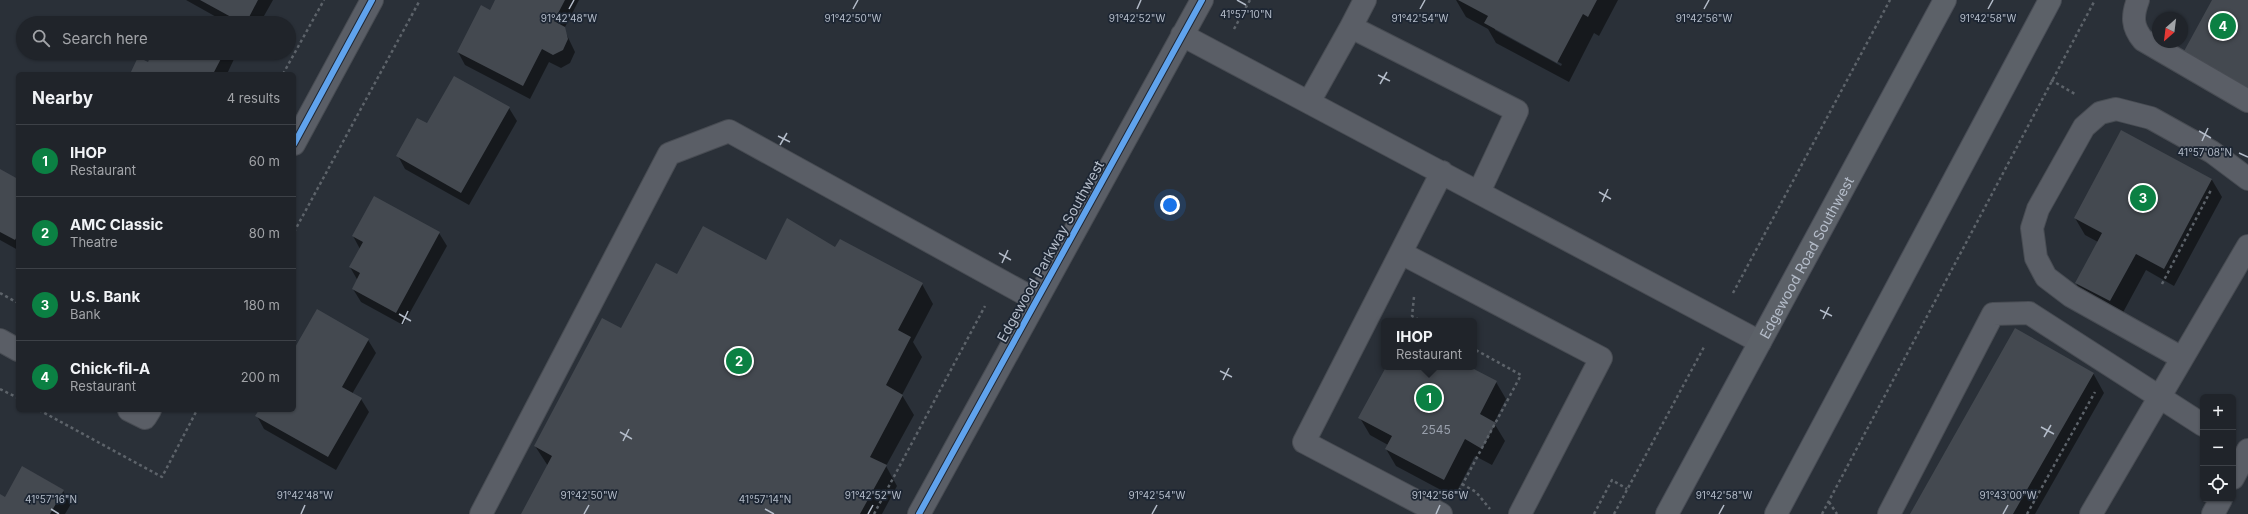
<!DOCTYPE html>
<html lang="en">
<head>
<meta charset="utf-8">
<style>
	body { margin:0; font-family:Inter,sans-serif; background:#2d3036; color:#f1f3f6 }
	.controls { position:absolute; right:12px; bottom:12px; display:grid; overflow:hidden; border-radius:6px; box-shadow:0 1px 3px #0004 }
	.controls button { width:36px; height:36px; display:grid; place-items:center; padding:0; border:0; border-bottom:1px solid #3d4147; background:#20242a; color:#f1f3f6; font:20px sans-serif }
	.compass { position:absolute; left:2152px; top:12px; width:36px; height:36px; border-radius:50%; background:#20242a; box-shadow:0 1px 3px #0004; rotate:208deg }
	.you { position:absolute; left:1170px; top:205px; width:14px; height:14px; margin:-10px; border:3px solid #fff; border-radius:50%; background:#1a73e8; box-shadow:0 0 0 6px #1a73e833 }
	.badge { display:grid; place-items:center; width:26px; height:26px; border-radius:50%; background:#0b8043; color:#fff; font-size:13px; font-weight:700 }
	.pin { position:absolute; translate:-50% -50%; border:2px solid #fff; box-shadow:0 1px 4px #0006 }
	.popup { position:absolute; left:1381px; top:318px; width:96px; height:52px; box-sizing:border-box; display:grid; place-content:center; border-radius:6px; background:#20242a; filter:drop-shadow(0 1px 3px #0005); font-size:13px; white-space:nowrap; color:#a2a4a8 }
	.popup b { font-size:15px; color:#f1f3f6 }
	.popup::after { content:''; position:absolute; left:50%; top:100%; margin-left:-8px; border:8px solid transparent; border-top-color:#20242a }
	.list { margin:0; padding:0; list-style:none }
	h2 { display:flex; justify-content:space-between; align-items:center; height:52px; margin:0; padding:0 16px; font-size:17px }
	h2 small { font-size:13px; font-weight:400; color:#a2a4a8 }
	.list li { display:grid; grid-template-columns:26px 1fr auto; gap:12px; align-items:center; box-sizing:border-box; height:72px; padding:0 16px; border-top:1px solid #3d4147 }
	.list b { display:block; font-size:15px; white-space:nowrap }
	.list p { margin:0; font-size:13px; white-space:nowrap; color:#a2a4a8 }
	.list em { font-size:13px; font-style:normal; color:#a2a4a8 }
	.icon { flex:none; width:22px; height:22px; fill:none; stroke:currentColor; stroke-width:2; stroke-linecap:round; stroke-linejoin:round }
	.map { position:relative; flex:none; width:2248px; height:514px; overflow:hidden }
	.search { position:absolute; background:#20242a; box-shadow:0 1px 3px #0004; left:16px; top:16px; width:280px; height:44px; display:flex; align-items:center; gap:10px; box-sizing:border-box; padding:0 14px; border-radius:22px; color:#a2a4a8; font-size:15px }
	.panel { position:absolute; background:#20242a; box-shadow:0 1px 3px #0004; left:16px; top:72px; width:280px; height:340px; border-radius:6px }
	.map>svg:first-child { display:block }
</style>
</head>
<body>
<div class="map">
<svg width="2248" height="514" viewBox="0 0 2248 514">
	<rect width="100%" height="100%" fill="#2a3038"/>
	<path fill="#0007" fill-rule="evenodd" d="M186,0H273L260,23H227Z
		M496,0H579L564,29L575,52L570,63L561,68L549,62L530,99L465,65L458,52L490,11Z
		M1456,0H1618L1599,36L1594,33L1569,82L1496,43L1488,29L1466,17ZM1495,28L1562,64L1561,66L1495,30Z
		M153,53H231L234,59L227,74H131L148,63Z
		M509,108L517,121L469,205L405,169L398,156L427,125Z
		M2121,131L2212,180L2222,197L2174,286L2146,270L2120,318L2086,300L2076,283L2098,242L2085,235L2075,218Z
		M0,170L18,180V250L0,240Z
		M439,233L447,246L403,325L361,302L353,289L358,281L350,267L360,249L353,236Z
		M836,248L922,284L933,304L913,342L922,357L902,395L914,415L886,466L897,486L882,514H522L548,466L535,446L621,329L677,275Z
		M368,340L376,353L352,394L361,399L369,412L336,470L264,429L257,416L260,410H294V351Z
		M1387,367H1468L1496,382L1506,399L1494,423L1505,441L1492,465L1475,456L1454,497L1396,466L1386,449L1388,445L1370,435L1360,418Z
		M2093,373L2104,393L2035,514H1911Z
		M63,491L71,504L65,514H0V495L5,498Z"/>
	<path fill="#444950" d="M200,0H258L246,23H242Z
		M495,0H565L554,21L565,27L568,39L563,50L553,55L542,49L523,86L457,52L481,5L490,10Z
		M1458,0H1597L1588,17L1583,14L1557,63L1484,23L1488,16Z
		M2212,0H2248V90L2183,53Z
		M152,53H224L213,74H130L138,57L148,62Z
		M454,76L510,107L461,193L396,156L417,118L427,123Z
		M2121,130L2212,179L2164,269L2136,254L2110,301L2075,283L2102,233L2074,218Z
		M0,169L18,179V235L15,240L0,232Z
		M374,196L440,232L396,313L352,289L360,273L349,267L363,242L352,236Z
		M787,218L835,247L840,239L923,283L898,330L911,337L886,385L903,395L870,457L887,465L860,514H521L552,456L534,446L602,318L621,328L656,263L677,274L703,226L766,260Z
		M317,309L369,339L342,387L362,398L328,457L255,416L259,410H294V349Z
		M2015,328L2094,373L2013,514H1910Z
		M1386,367H1470L1497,381L1480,414L1496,423L1482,449L1465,439L1444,480L1385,449L1392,436L1358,418Z
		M22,466L64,490L50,514H0V494L5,497Z"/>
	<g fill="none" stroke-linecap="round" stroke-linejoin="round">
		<g stroke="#484c53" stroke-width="24">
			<path id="minor" d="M2138,0C2132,16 2132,27 2143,40L2248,101
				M1351,27L1365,0
				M1182,35L1760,342
				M1309,102L1351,27L1517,111L1479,192
				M294,144L372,0
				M1401,253L1601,358L1520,514
				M0,340L18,350
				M2182,358L2071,296L2046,277L2036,258L2032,228L2038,209L2084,127L2100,113L2116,109L2151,118L2212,152L2248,179
				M129,410L145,418L150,410
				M2233,478L2248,450
				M481,514L669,154L729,131L1036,300
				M919,514L1202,0
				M1441,514L1304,442L1442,172
				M1889,514L1993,314L2029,313L2203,425
				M2091,514L2248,246
				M2213,514L2221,499"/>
		</g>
		<g stroke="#484c55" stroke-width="24">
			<g id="major">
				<path id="s1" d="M1667,514L1945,0"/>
				<path d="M1776,514L2050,0"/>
			</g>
		</g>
		<path stroke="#5d636a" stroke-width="2.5" stroke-dasharray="3 3" stroke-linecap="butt" d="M1234,29L1250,0
			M283,74L324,0
			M2051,80L2075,94
			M294,232L420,0
			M2162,284L2211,190
			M0,293L18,303
			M1733,293L1890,0
			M1414,297L1412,316L1421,321
			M0,389L18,398
			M39,410L162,477L197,410
			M1462,484L1476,492L1490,509
			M1459,491L1521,375L1474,349
			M1829,502L1837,514
			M874,514L985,306
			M1594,514L1612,480L1627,489
			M1614,514L1704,347
			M1822,514L2095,0
			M2027,514L2095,392"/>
		<use href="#minor" stroke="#5a5e66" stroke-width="22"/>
		<use href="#major" stroke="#5c6168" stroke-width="22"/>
		<g stroke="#1d2633" stroke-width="8">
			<path id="cycleway" d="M294,144L372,0
				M919,514L1202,0"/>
		</g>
		<use href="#cycleway" stroke="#60a3ed" stroke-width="6"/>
	</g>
	<path fill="none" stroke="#b4bcc9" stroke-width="1.5" d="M1237,0L1246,5M569,9L574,0M853,9L858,0M1137,9L1141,0M1420,9L1425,0M1704,9L1709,0M1988,9L1993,0M1378,75L1390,81M1380,84L1387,72M2199,131L2211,138M778,136L790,142M2202,141L2208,128M780,145L787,133M2239,153L2248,157M1599,192L1611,199M1602,202L1608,189M999,253L1011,260M1002,263L1008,250M1820,310L1832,316M399,314L411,321M1823,319L1829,307M402,324L408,311M1220,371L1232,377M1223,380L1229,368M2041,427L2054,434M620,432L632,439M2044,437L2051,425M623,441L629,429M51,509L59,514M765,509L774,514M301,514L305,505M584,514L589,505M868,514L873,505M1152,514L1157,505M1436,514L1440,505M1719,514L1724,505M2003,514L2008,505"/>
	<g text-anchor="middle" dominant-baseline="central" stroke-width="3.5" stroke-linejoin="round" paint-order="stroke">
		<g font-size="12" fill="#989fab">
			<text x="1436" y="429">2545</text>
		</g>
		<g font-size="14" fill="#b4bcc9" stroke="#1d2633">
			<text transform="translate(1050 251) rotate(-61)">Edgewood Parkway Southwest</text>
			<text stroke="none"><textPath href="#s1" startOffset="292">Edgewood Road Southwest</textPath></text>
		</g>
	</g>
	<g font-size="10" text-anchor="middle" fill="#b4bcc9" stroke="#1d2633" stroke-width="3.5" stroke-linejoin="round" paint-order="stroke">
		<text x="1246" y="18">41°57'10"N</text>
		<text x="569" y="22">91°42'48"W</text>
		<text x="853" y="22">91°42'50"W</text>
		<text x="1137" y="22">91°42'52"W</text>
		<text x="1420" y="22">91°42'54"W</text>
		<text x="1704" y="22">91°42'56"W</text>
		<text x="1988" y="22">91°42'58"W</text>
		<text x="2205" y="156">41°57'08"N</text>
		<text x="305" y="499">91°42'48"W</text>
		<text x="589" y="499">91°42'50"W</text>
		<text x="873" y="499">91°42'52"W</text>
		<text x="1157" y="499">91°42'54"W</text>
		<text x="1440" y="499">91°42'56"W</text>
		<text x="1724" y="499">91°42'58"W</text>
		<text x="2008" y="499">91°43'00"W</text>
		<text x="51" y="503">41°57'16"N</text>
		<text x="765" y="503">41°57'14"N</text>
	</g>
</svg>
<div class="controls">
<button>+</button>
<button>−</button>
<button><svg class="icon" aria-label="locate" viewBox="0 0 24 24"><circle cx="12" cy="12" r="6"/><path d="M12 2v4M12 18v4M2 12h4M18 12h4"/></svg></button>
</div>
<svg class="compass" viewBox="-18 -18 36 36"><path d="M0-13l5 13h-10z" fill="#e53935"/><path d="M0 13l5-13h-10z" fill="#a2a4a8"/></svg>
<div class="you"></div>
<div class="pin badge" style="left:1429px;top:398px">1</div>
<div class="popup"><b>IHOP</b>Restaurant</div>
<div class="pin badge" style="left:739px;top:361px">2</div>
<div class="pin badge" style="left:2143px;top:198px">3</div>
<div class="pin badge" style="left:2223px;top:26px">4</div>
<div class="search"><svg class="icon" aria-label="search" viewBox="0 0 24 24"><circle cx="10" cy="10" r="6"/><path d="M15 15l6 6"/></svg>Search here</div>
<section class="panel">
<h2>Nearby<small>4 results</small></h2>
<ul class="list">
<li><span class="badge">1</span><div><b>IHOP</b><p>Restaurant</p></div><em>60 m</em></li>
<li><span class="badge">2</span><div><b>AMC Classic</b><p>Theatre</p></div><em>80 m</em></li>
<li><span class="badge">3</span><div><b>U.S. Bank</b><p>Bank</p></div><em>180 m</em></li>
<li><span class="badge">4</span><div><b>Chick-fil-A</b><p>Restaurant</p></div><em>200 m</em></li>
</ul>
</section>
</div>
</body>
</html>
